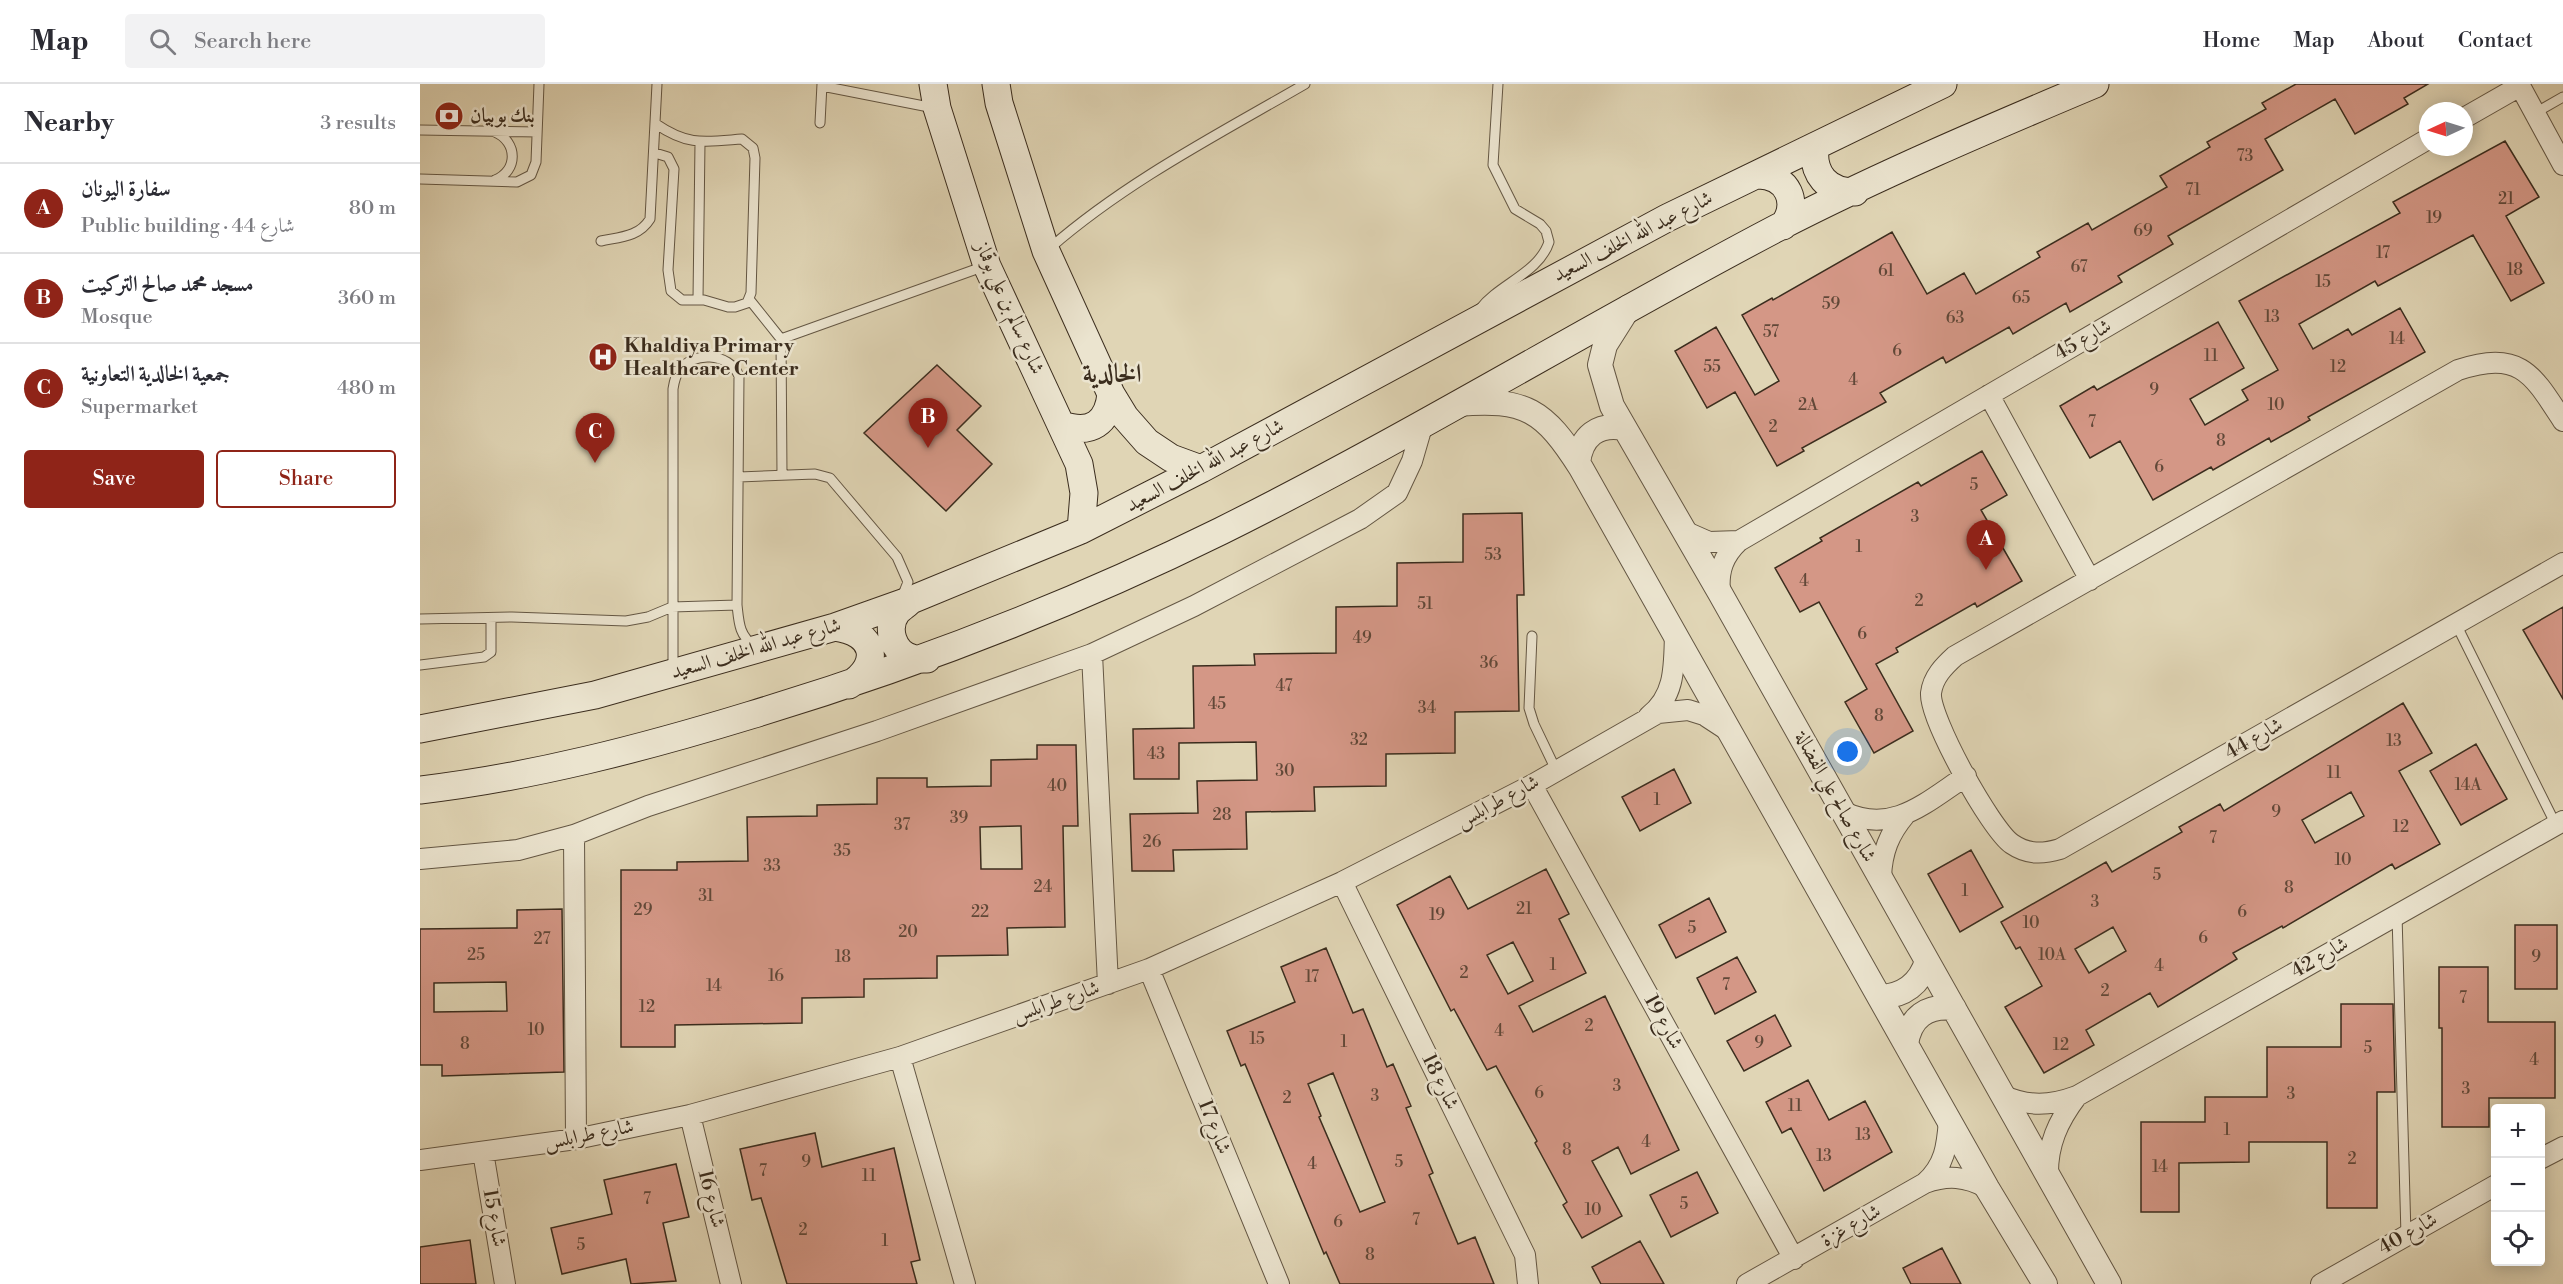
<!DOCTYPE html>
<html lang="en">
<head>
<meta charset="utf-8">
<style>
	body { margin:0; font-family:"Libre Bodoni",Amiri,serif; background:#f2f2f3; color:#2b2b33 }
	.controls { position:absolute; right:18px; bottom:18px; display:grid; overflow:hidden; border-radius:6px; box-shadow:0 3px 15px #0003 }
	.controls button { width:54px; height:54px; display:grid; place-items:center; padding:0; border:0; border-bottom:2px solid #e1e1e2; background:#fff; color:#2b2b33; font:30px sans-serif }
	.compass { position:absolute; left:1999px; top:18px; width:54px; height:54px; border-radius:50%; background:#fff; box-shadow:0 3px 15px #0003; rotate:266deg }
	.you { position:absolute; left:1428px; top:668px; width:21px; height:21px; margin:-15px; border:4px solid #fff; border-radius:50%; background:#1a73e8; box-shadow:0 0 0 9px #1a73e833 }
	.badge { display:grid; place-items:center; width:39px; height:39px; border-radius:50%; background:#8f2418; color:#fff; font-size:20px; font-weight:700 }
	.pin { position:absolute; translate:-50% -50px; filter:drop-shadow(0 2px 3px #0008) }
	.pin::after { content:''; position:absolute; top:32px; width:21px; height:18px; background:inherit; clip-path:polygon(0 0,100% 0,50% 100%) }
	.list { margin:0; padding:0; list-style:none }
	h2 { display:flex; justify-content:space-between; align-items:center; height:78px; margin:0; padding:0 24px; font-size:26px }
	h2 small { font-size:20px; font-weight:400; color:#7c7c81 }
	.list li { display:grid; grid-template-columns:39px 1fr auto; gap:18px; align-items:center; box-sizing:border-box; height:90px; padding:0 24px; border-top:2px solid #e1e1e2 }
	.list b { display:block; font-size:22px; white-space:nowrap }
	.list p { margin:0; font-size:20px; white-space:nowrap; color:#7c7c81 }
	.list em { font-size:20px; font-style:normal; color:#7c7c81 }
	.actions { display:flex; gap:12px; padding:18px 24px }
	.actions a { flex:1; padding:14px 0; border:2px solid #8f2418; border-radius:6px; text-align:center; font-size:21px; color:#8f2418 }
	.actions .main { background:#8f2418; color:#fff }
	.icon { flex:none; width:33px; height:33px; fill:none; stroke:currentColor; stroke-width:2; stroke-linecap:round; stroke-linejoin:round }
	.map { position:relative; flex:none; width:2143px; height:1200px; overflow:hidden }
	header { display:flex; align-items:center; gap:36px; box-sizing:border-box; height:84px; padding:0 30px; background:#fff; border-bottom:2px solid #e1e1e2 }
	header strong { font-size:28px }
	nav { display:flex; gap:33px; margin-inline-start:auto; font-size:21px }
	.search { width:420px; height:54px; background:#f2f2f3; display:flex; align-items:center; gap:15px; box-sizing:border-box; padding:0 21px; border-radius:6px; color:#7c7c81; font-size:22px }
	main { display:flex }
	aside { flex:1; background:#fff }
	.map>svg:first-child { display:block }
</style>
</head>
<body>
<header>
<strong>Map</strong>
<div class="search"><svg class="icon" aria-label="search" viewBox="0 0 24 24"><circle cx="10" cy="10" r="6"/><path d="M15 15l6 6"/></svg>Search here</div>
<nav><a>Home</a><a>Map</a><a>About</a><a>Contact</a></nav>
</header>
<main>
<aside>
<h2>Nearby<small>3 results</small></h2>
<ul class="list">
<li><span class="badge">A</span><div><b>سفارة اليونان</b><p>Public building · شارع 44</p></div><em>80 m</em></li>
<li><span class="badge">B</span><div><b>مسجد محمد صالح التركيت</b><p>Mosque</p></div><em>360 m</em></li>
<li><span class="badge">C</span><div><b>جمعية الخالدية التعاونية</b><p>Supermarket</p></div><em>480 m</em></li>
</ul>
<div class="actions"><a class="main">Save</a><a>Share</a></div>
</aside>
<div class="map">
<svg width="2143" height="1200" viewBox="0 0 2143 1200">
	<rect width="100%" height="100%" fill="#e0d5b5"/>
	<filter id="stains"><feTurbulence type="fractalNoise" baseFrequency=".00333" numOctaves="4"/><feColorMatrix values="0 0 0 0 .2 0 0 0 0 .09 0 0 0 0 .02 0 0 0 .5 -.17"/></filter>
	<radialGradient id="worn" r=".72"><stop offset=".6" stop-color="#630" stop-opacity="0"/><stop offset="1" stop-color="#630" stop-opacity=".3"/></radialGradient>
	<path fill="#d49786" stroke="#3b2d1e" stroke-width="1.5" fill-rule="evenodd" d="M1876,0H2008L1984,14L1988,20L1935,50L1915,15L1845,55L1863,86L1748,152L1753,160L1698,192L1702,198L1650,228L1646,219L1593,250L1589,243L1526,279L1523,273L1460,309L1466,318L1382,364L1384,367L1357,382L1315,308L1287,324L1255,267L1296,243L1335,311L1359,297L1322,231L1352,214L1353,216L1472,148L1507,210L1544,189L1556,210L1620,173L1617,168L1668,139L1672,146L1747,103L1740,92L1790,63L1787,58L1846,25L1842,19Z
		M2085,57L2119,113L2086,132L2124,199L2091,217L2053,151L1958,202L1955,197L1879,240L1893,265L1928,245L1932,251L1980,224L2005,268L1888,333L1890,336L1851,358L1849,354L1793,386L1791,383L1733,416L1700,357L1670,374L1640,322L1674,302L1677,306L1798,238L1824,284L1770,315L1785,341L1828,316L1822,306L1858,286L1819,217L1980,129L1973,118Z
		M517,281L561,322L537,346L572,380L526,427L444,349Z
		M1562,367L1587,411L1561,426L1602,497L1557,523L1555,519L1476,564L1478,568L1456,580L1493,647L1454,669L1425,618L1447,605L1399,518L1380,528L1355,484L1402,457L1400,454L1498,398L1501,402Z
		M1102,429L1104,511H1097L1099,627L1035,628V669L966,670V702L894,703L895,727L826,728L827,765L753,766L754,787H712L710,730L778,729L777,697L837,696L836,658L759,659V695H714L713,645L774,644L773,582L835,581L834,570L916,569V523L977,522V479L1043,478V430Z
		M2143,523V615L2103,546Z
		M1983,619L2012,669L1979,687L2020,760L1975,785L1972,780L1863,844L1862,842L1813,869L1817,875L1738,923L1730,909L1666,946L1674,961L1624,989L1585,923L1622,902L1600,863L1596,865L1581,838L1686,778L1692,788L1762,748L1759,743L1800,720L1804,727ZM1931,708L1944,732L1895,759L1882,736ZM1693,843L1706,867L1669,889L1655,865Z
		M2056,660L2087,715L2041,741L2010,687Z
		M617,661H656L658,742H643L645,843L587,844L588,871L517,872V894L444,895V913L382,914V939L255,941V963H201V786H257V778L328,777L327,733L397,732V721L457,720V694H507V703L571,702V676L617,675ZM601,742L602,785H561L560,743Z
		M1254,685L1271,719L1220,747L1202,713Z
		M1551,766L1583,823L1540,848L1508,790Z
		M1126,785L1149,830L1139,835L1166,889L1099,922L1113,948L1185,912L1259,1066L1211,1090L1198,1063L1172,1077L1202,1132L1162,1154L1143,1121L1147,1118L1115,1059L1117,1057L1076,982L1067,986L1034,925L1031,927L977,821L1030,792L1048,825ZM1093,858L1113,897L1088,910L1067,871Z
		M1289,814L1306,848L1256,874L1239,841Z
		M142,825L144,988L22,992V981H0V845L97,844V826ZM86,898L87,927L14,928V899Z
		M2095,841H2137V905H2095Z
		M906,864L933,929L943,925L967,983L973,980L991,1022L986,1024L1013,1089L1009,1091L1038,1160L1055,1153L1074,1200H920L906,1168L904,1170L825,980L821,982L807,947L875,918L861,883ZM913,989L965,1118L940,1128L899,1033L901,1032L888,1000Z
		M1317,873L1336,908L1295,930L1277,894Z
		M2019,883H2068V938H2135V1014H2069V1043H2022V944H2019Z
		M1921,920H1973L1975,1008H1957V1124H1907V1058H1829V1078L1759,1079V1128H1721V1038H1785V1013H1847V963H1921Z
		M1355,931L1371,962L1324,987L1307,957Z
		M1388,996L1409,1036L1445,1017L1472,1068L1404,1107L1371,1044L1362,1049L1346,1018Z
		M395,1049L402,1083L474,1064L500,1176L491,1178L497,1200H367L341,1114L332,1116L320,1065Z
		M256,1080L269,1133L243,1139L256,1197L211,1200L206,1175L142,1190L131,1144L192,1130L184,1096Z
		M1277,1088L1298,1129L1251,1153L1230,1111Z
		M50,1156L56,1200H0V1163Z
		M1220,1157L1244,1200H1181L1172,1183Z
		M1522,1164L1541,1200H1491L1483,1184Z"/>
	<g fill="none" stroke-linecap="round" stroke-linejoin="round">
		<g stroke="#645744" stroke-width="11">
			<path id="service" d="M402,2L514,24
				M2115,29L2143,13
				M400,39L402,0
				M0,46L117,48
				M235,69L248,73L254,85L248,186L251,207L262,216H284L308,223H315L327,219L331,209L335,74L333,64L322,55C284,58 268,62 236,40
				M0,95L97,98L111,91L116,78L119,0
				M75,96C98,87 98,58 75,48
				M181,157C200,153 219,153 230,135L237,0
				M630,164C707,97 797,51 885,0
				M278,215L280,59
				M329,215L361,255L362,391
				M1060,225C1079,200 1119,189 1129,158L1126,147L1120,140L1095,125L1073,81L1078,0
				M361,255L565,182
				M319,393L395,390L410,394L477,473L488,498L482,513
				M0,535L92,533L206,537L228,533L252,523L317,521
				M2036,540L2136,741
				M1112,552L1109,624L1114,640L1136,686
				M0,581L64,573L71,568V534
				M253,586V305C254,299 255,292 259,287C272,267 309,268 319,292L317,521C319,539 319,551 334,562
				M1977,831L1986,1151"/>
		</g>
		<g stroke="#645744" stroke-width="22">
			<path id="minor" d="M2099,0L2143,81
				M2044,34L2100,2
				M1569,311L1670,496
				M2143,337C2112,289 2100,266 2038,286L1535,572C1524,582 1513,593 1511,609C1509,634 1571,746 1592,760C1608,771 1623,770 1640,765L2143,479
				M1264,447L1289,458L1319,457
				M1300,509C1298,487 1303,472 1319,457L2008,55
				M672,570L688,900
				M1229,632C1256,612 1254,580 1255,549
				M1112,701L1374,1175
				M1424,728C1473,751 1506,718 1546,692
				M154,751L156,1055
				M0,775L98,766L154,751L228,722L457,647L672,570L774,522L940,435L977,409L992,377L1003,339
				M1461,793C1462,768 1469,750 1485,731
				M922,798L1105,1171L1108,1200
				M729,885L859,1200
				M480,973L545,1200
				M1582,1011C1608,1023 1630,1022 1657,1012L2143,737
				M270,1031L311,1200
				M63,1068L85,1200
				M2120,1075L2143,1063
				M0,1076L156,1055L270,1031L480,973L729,885L922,798L1112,701L1238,629L1268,626L1284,631L1310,648
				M1628,1093C1627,1061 1638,1037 1657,1012
				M1505,1099C1525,1081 1527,1062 1529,1036
				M1327,1200L1505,1099C1527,1091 1546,1092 1567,1104
				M1901,1200L2076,1101"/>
		</g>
		<g stroke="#645744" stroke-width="26">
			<path id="tertiary" d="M1209,223L1185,261L1180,281L1192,322L1300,509L1689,1200
				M1037,320C1106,314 1124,326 1161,384L1567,1104L1625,1200
				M1158,379C1161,352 1178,339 1204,344
				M1460,913C1484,912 1500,900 1507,877
				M1486,960C1490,933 1507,921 1534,924"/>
		</g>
		<g stroke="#3b2d1e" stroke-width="29">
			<path id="secondary" d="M513,0L517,24L567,182L659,380L664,409L661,446
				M576,0L579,19L626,167L691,310L705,333L727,358L751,374L781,385
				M1395,63C1392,90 1407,108 1435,108
				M1339,91C1368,92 1380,119 1363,142
				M642,341C671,351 688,339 691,310
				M491,516C487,520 481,524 477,528C465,544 473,569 492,574C496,576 502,575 507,575
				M415,543C455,548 463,580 429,601
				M0,645L175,611L415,543L491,516L661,446L781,385L1247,134L1523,0
				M0,706C112,693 223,664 331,631C493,582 649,522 801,447C990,353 1170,242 1357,144C1460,91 1568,45 1675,0"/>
		</g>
		<use href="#service" stroke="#ebe4cf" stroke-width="9"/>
		<use href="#minor" stroke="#ebe4cf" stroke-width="20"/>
		<use href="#tertiary" stroke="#ebe4cf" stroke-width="24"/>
		<use href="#secondary" stroke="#ebe4cf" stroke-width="27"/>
	</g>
	<defs>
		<g id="bank-disc" transform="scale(1.5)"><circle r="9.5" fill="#8f2418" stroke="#ebe4cf"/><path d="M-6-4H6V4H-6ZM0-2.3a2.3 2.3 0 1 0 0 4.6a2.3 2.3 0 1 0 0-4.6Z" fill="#fff"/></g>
		<g id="hospital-disc" transform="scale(1.5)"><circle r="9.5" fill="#8f2418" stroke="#ebe4cf"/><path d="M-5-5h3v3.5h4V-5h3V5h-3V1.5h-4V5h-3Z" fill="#fff"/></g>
	</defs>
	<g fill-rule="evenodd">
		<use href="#bank-disc" x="29" y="32"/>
		<use href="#hospital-disc" x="183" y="273"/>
	</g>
	<g text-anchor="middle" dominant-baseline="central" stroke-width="5" stroke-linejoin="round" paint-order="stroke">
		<g font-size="16" fill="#614838">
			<text x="1825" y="72">73</text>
			<text x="1773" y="106">71</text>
			<text x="2086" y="115">21</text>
			<text x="2014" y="134">19</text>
			<text x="1723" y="147">69</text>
			<text x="1963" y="169">17</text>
			<text x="1659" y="183">67</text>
			<text x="2095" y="186">18</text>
			<text x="1466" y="187">61</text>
			<text x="1903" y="198">15</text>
			<text x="1601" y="214">65</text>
			<text x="1411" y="220">59</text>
			<text x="1852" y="233">13</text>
			<text x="1535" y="234">63</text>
			<text x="1351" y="248">57</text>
			<text x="1977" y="255">14</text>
			<text x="1477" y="267">6</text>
			<text x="1791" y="272">11</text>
			<text x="1292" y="283">55</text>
			<text x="1918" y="283">12</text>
			<text x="1433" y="296">4</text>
			<text x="1734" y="306">9</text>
			<text x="1388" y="321">2A</text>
			<text x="1856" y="321">10</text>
			<text x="1672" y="338">7</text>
			<text x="1353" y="343">2</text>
			<text x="1801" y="357">8</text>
			<text x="1739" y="383">6</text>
			<text x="1554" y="401">5</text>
			<text x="1495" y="433">3</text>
			<text x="1439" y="463">1</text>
			<text x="1073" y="471">53</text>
			<text x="1384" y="497">4</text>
			<text x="1499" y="517">2</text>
			<text x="1005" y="520">51</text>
			<text x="1442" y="550">6</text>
			<text x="942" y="554">49</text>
			<text x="1069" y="579">36</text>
			<text x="864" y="602">47</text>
			<text x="797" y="620">45</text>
			<text x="1007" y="624">34</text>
			<text x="1459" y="632">8</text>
			<text x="939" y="656">32</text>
			<text x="1974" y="657">13</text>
			<text x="736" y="670">43</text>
			<text x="865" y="687">30</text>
			<text x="1914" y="689">11</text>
			<text x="2048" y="701">14A</text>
			<text x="637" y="702">40</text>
			<text x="1237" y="716">1</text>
			<text x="1856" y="728">9</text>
			<text x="802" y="731">28</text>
			<text x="539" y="734">39</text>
			<text x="482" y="741">37</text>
			<text x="1981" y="743">12</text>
			<text x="1793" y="754">7</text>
			<text x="732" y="758">26</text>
			<text x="422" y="767">35</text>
			<text x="1923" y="776">10</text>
			<text x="352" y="782">33</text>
			<text x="1737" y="791">5</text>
			<text x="623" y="803">24</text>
			<text x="1869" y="804">8</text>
			<text x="1545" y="807">1</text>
			<text x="286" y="812">31</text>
			<text x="1675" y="818">3</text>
			<text x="1104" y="825">21</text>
			<text x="223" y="826">29</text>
			<text x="560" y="828">22</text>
			<text x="1822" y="828">6</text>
			<text x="1017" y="831">19</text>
			<text x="1611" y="839">10</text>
			<text x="1272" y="844">5</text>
			<text x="488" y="848">20</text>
			<text x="1783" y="854">6</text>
			<text x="122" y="855">27</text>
			<text x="56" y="871">25</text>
			<text x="1632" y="871">10A</text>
			<text x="423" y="873">18</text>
			<text x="2116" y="873">9</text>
			<text x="1133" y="881">1</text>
			<text x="1739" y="882">4</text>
			<text x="1044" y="889">2</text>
			<text x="356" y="892">16</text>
			<text x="892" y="893">17</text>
			<text x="1306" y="901">7</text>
			<text x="294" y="902">14</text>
			<text x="1685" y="907">2</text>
			<text x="2043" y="914">7</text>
			<text x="227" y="923">12</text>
			<text x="1169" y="942">2</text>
			<text x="116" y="946">10</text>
			<text x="1079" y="947">4</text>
			<text x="837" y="955">15</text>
			<text x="924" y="958">1</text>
			<text x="1339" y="959">9</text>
			<text x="45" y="960">8</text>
			<text x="1641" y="961">12</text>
			<text x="1948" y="964">5</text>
			<text x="2114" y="976">4</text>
			<text x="1197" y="1002">3</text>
			<text x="2046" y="1005">3</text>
			<text x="1119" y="1009">6</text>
			<text x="1871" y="1010">3</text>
			<text x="955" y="1012">3</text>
			<text x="867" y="1014">2</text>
			<text x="1375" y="1022">11</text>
			<text x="1807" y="1046">1</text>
			<text x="1443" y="1051">13</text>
			<text x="1226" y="1058">4</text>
			<text x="1147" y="1066">8</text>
			<text x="1404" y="1072">13</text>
			<text x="1932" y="1075">2</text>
			<text x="386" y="1078">9</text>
			<text x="979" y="1078">5</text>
			<text x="892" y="1080">4</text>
			<text x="1740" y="1083">14</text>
			<text x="343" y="1087">7</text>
			<text x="449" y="1092">11</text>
			<text x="227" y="1115">7</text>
			<text x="1264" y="1120">5</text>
			<text x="1173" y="1126">10</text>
			<text x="996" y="1136">7</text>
			<text x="918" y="1138">6</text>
			<text x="383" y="1146">2</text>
			<text x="465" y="1157">1</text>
			<text x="161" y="1161">5</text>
			<text x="950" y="1171">8</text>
		</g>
		<g font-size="20" font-weight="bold" fill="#3b2d1e" stroke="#ebe4cf" text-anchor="start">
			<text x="50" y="32">بنك بوبيان</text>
			<text x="204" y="262">Khaldiya Primary<tspan x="204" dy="23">Healthcare Center</tspan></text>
		</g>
		<g font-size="20" fill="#3b2d1e" stroke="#ebe4cf">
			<text transform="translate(1213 153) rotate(-27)">شارع عبد الله الخلف السعيد</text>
			<text transform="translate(589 224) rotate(66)">شارع سالم بن علي بوقماز</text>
			<text transform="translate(1663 256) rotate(-30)">شارع 45</text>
			<text transform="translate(785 382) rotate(-28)">شارع عبد الله الخلف السعيد</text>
			<text transform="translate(336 565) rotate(-16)">شارع عبد الله الخلف السعيد</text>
			<text transform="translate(1834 655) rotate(-30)">شارع 44</text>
			<text transform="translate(1415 713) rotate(61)">شارع صالح علي الفضالة</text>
			<text transform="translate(1078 718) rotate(-28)">شارع طرابلس</text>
			<text transform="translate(1900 874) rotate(-30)">شارع 42</text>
			<text transform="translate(636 918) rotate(-19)">شارع طرابلس</text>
			<text transform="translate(1243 938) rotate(61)">شارع 19</text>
			<text transform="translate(1020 998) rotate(64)">شارع 18</text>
			<text transform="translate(794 1043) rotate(68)">شارع 17</text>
			<text transform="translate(169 1051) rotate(-11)">شارع طرابلس</text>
			<text transform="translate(291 1115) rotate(76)">شارع 16</text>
			<text transform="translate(74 1134) rotate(80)">شارع 15</text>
			<text transform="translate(1431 1142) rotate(-30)">شارع غزة</text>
			<text transform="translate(1988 1150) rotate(-30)">شارع 40</text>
		</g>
		<g font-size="26" font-weight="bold" fill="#3b2d1e" stroke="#ebe4cf">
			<text x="692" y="290">الخالدية</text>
		</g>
	</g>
	<rect width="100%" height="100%" filter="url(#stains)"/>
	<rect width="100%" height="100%" fill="url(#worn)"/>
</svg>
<div class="controls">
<button>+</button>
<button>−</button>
<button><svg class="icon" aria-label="locate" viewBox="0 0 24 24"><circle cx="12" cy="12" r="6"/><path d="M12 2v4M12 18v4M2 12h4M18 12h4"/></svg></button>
</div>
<svg class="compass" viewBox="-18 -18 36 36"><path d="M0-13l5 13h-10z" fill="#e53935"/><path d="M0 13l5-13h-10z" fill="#7c7c81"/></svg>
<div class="you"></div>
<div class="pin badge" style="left:1566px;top:486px">A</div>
<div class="pin badge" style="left:508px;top:364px">B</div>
<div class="pin badge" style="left:175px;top:379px">C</div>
</div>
</main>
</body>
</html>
